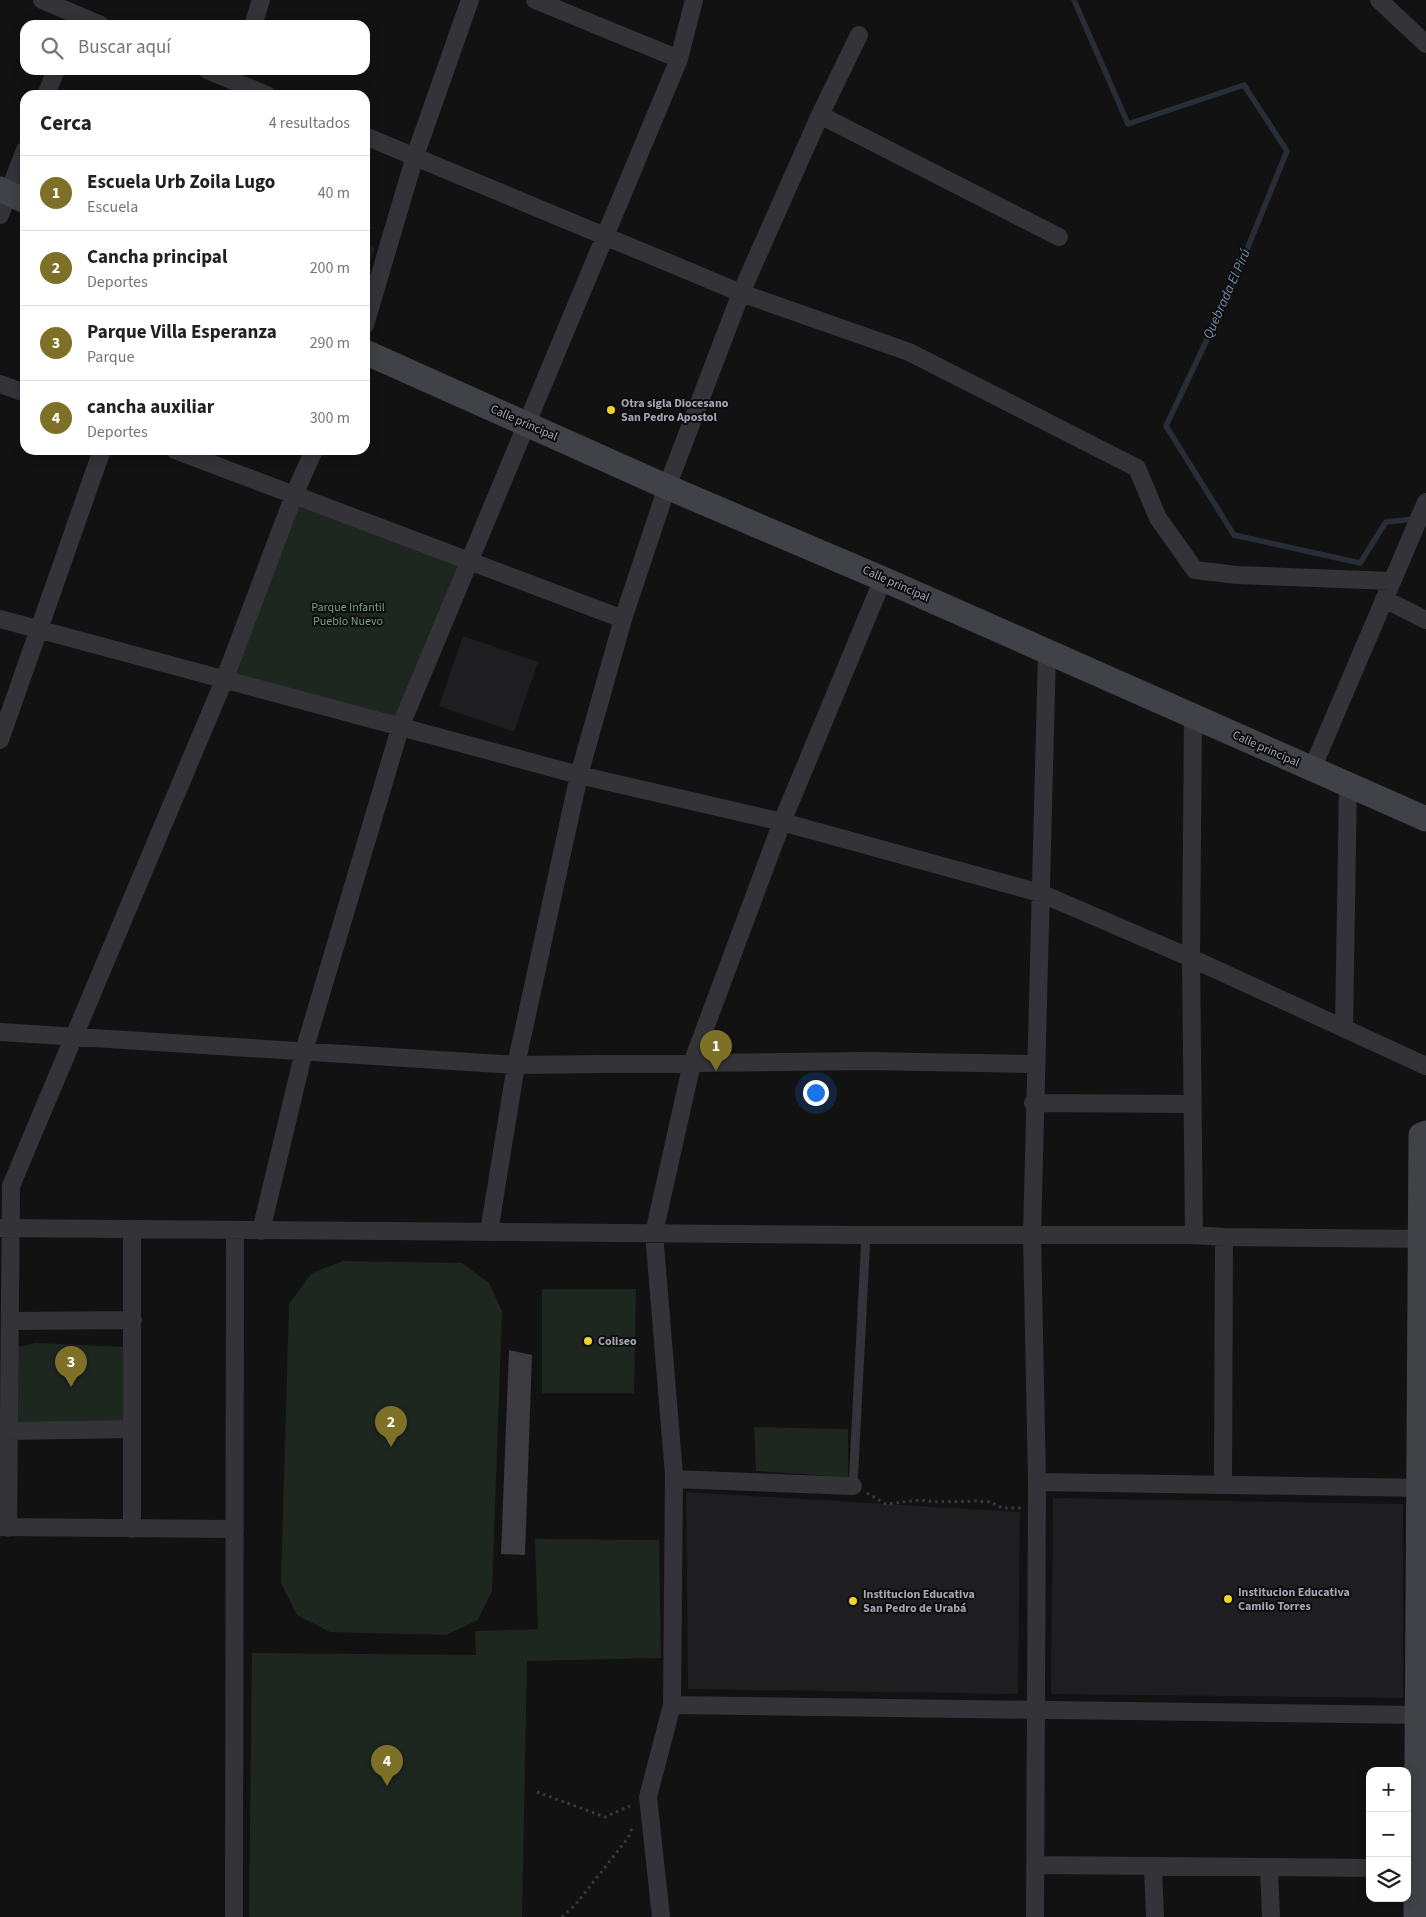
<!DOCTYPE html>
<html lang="es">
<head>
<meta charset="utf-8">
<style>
	body { margin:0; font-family:"Source Sans 3",sans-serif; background:#f2f2f2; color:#202124 }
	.controls { position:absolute; right:15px; bottom:15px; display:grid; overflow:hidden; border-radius:10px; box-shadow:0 2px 12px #0003 }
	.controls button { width:45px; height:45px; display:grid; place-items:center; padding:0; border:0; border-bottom:1px solid #e0e0e0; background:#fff; color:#202124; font:25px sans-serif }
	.you { position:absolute; left:815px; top:1092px; width:18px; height:18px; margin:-12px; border:4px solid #fff; border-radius:50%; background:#1a73e8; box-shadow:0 0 0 8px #1a73e833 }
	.badge { display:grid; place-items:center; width:32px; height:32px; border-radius:50%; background:#7e7127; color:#fff; font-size:16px; font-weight:700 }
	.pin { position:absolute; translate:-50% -41px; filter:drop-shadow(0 1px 2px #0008) }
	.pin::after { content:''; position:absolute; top:26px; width:18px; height:15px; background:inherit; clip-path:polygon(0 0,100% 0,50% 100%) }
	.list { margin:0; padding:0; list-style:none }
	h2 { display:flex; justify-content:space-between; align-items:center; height:65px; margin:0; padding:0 20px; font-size:21px }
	h2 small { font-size:16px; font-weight:400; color:#757577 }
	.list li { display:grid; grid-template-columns:32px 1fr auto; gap:15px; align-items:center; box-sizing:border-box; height:75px; padding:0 20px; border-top:1px solid #e0e0e0 }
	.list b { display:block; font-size:19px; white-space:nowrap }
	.list p { margin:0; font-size:16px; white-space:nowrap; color:#757577 }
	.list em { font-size:16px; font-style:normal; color:#757577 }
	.icon { flex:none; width:28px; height:28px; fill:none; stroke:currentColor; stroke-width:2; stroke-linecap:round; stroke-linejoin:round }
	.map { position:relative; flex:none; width:1426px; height:1917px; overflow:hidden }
	.search { position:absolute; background:#fff; box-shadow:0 2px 12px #0003; left:20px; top:20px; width:350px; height:55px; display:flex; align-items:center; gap:12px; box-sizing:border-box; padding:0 18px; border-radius:15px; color:#757577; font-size:19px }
	.panel { position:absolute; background:#fff; box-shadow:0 2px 12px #0003; left:20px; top:90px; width:350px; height:365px; border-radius:15px }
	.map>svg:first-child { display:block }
</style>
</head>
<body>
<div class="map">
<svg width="1426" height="1917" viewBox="0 0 1426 1917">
	<rect width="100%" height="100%" fill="#121213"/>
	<path fill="#1e1e20" d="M365,243L375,248L365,277Z
		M463,636L538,662L514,732L439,706Z
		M686,1492L1020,1512L1018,1694L688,1689Z
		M1053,1498L1403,1504V1698L1051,1694Z"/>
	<path fill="#1e2620" d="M294,495L470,561L401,725L225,678Z
		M343,1261L462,1263L489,1283L502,1311L492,1591L478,1620L446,1635L330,1632L297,1615L281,1583L289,1304L312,1273Z
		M542,1289H636L634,1393H542Z
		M36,1343L126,1347V1423L15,1424L18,1347Z
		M754,1427L848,1429V1477L756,1471Z
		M535,1539L659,1540L661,1658L527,1661L522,1917H249L252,1653L476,1655L475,1631L538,1629Z"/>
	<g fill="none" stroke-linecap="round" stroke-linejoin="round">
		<path stroke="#282e37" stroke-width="5.5" d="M1074,0L1128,124L1244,85L1287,151L1230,291L1166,426L1234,535L1360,563L1386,522L1415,519"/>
	</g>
	<path fill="#3c3c40" d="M509,1350L532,1355L525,1555L501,1554Z"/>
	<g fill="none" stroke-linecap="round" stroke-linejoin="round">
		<path stroke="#39393f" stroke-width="3" stroke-dasharray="2.5 4" stroke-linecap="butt" d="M867,1493L886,1504L920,1500L934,1502L978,1501L991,1502L1002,1508H1021
			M537,1792L605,1817L632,1805
			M562,1917L576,1904L628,1838L633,1826"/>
		<path stroke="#333338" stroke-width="9" d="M853,1486L866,1235"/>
		<path stroke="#333338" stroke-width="18" d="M42,0L101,25
			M535,0L679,59
			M1379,0L1426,44
			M253,25L261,0
			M207,70L267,95
			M46,95L56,70
			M820,115L1059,237
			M365,136L741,293L909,352L1137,468L1158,518L1195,570L1237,575L1391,581
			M0,215L25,150
			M365,325L415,156L470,0
			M0,384L25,393
			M175,450L623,619
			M1384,599L1426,620
			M0,619L579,775L782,822L1040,893L1191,958L1426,1066
			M1193,716L1191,958L1194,1235
			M0,740L102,450
			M1312,769L1426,502
			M1344,1028L1348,784
			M0,1032L516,1065L867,1061L1035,1064
			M1033,1103L1192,1104
			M0,1228L866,1235H1194L1224,1237L1426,1239
			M261,1231L304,1051L401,725L679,59L694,0
			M489,1232L516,1065L579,775L623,619L667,487L741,293L820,115L859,35
			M10,1321L133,1320
			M9,1431L132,1429
			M674,1479L853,1486
			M1037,1482L1426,1488
			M1223,1484L1224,1237
			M0,1527L235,1529
			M8,1528L11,1186L225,678L294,495L314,450
			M132,1529V1230
			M672,1705L1419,1715
			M1035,1865L1370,1868
			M1153,1867L1155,1917
			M1269,1869L1271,1917
			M234,1917L235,1230
			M661,1917L648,1797L672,1705L674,1475L654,1233L692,1063L782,822L883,579
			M1035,1917L1037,1482L1032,1235L1047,652"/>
		<path stroke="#414148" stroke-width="25" d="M0,189L25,201
			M365,352L667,487L883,579L1426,819
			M1416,1917L1421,1135L1426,1133"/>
	</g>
	<g fill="#f2d32b" stroke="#0d0d0e" stroke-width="2">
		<circle cx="611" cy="410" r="5"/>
		<circle cx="588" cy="1341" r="5"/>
		<circle cx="1228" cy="1599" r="5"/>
		<circle cx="853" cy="1601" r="5"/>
	</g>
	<g text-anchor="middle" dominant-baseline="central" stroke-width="4" stroke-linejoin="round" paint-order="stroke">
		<g font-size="12" font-weight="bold" fill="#a3a5b4" stroke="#0d0d0e" text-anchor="start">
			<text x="621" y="403">Otra sigla Diocesano<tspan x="621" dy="14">San Pedro Apostol</tspan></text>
			<text x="598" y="1341">Coliseo</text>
			<text x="1238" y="1592">Institucion Educativa<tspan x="1238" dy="14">Camilo Torres</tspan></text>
			<text x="863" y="1594">Institucion Educativa<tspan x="863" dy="14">San Pedro de Urabá</tspan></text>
		</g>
		<g font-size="12" fill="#a3a5b4" stroke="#0d0d0e">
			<text transform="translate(524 423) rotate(24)">Calle principal</text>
			<text transform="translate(896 584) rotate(24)">Calle principal</text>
			<text transform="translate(1266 749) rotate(24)">Calle principal</text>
		</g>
		<g font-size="12" fill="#7a9f83" stroke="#0d0d0e">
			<text x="348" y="607">Parque Infantil<tspan x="348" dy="14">Pueblo Nuevo</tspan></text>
		</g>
		<g font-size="14" font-style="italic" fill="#798cb0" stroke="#0d0d0e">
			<text transform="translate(1227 294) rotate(-66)">Quebrada El Pirú</text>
		</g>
	</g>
</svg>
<div class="controls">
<button>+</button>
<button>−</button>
<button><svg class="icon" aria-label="layers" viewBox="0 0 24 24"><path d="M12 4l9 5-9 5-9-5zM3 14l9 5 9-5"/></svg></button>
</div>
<div class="you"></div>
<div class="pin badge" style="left:716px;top:1071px">1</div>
<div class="pin badge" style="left:391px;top:1447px">2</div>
<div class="pin badge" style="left:71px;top:1387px">3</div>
<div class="pin badge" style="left:387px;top:1786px">4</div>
<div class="search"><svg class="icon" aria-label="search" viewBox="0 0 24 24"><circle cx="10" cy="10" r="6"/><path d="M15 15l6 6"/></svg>Buscar aquí</div>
<section class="panel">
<h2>Cerca<small>4 resultados</small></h2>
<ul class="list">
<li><span class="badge">1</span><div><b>Escuela Urb Zoila Lugo</b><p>Escuela</p></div><em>40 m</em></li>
<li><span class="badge">2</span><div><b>Cancha principal</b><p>Deportes</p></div><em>200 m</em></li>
<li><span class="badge">3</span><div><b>Parque Villa Esperanza</b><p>Parque</p></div><em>290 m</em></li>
<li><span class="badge">4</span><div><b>cancha auxiliar</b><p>Deportes</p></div><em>300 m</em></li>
</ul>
</section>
</div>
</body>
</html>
